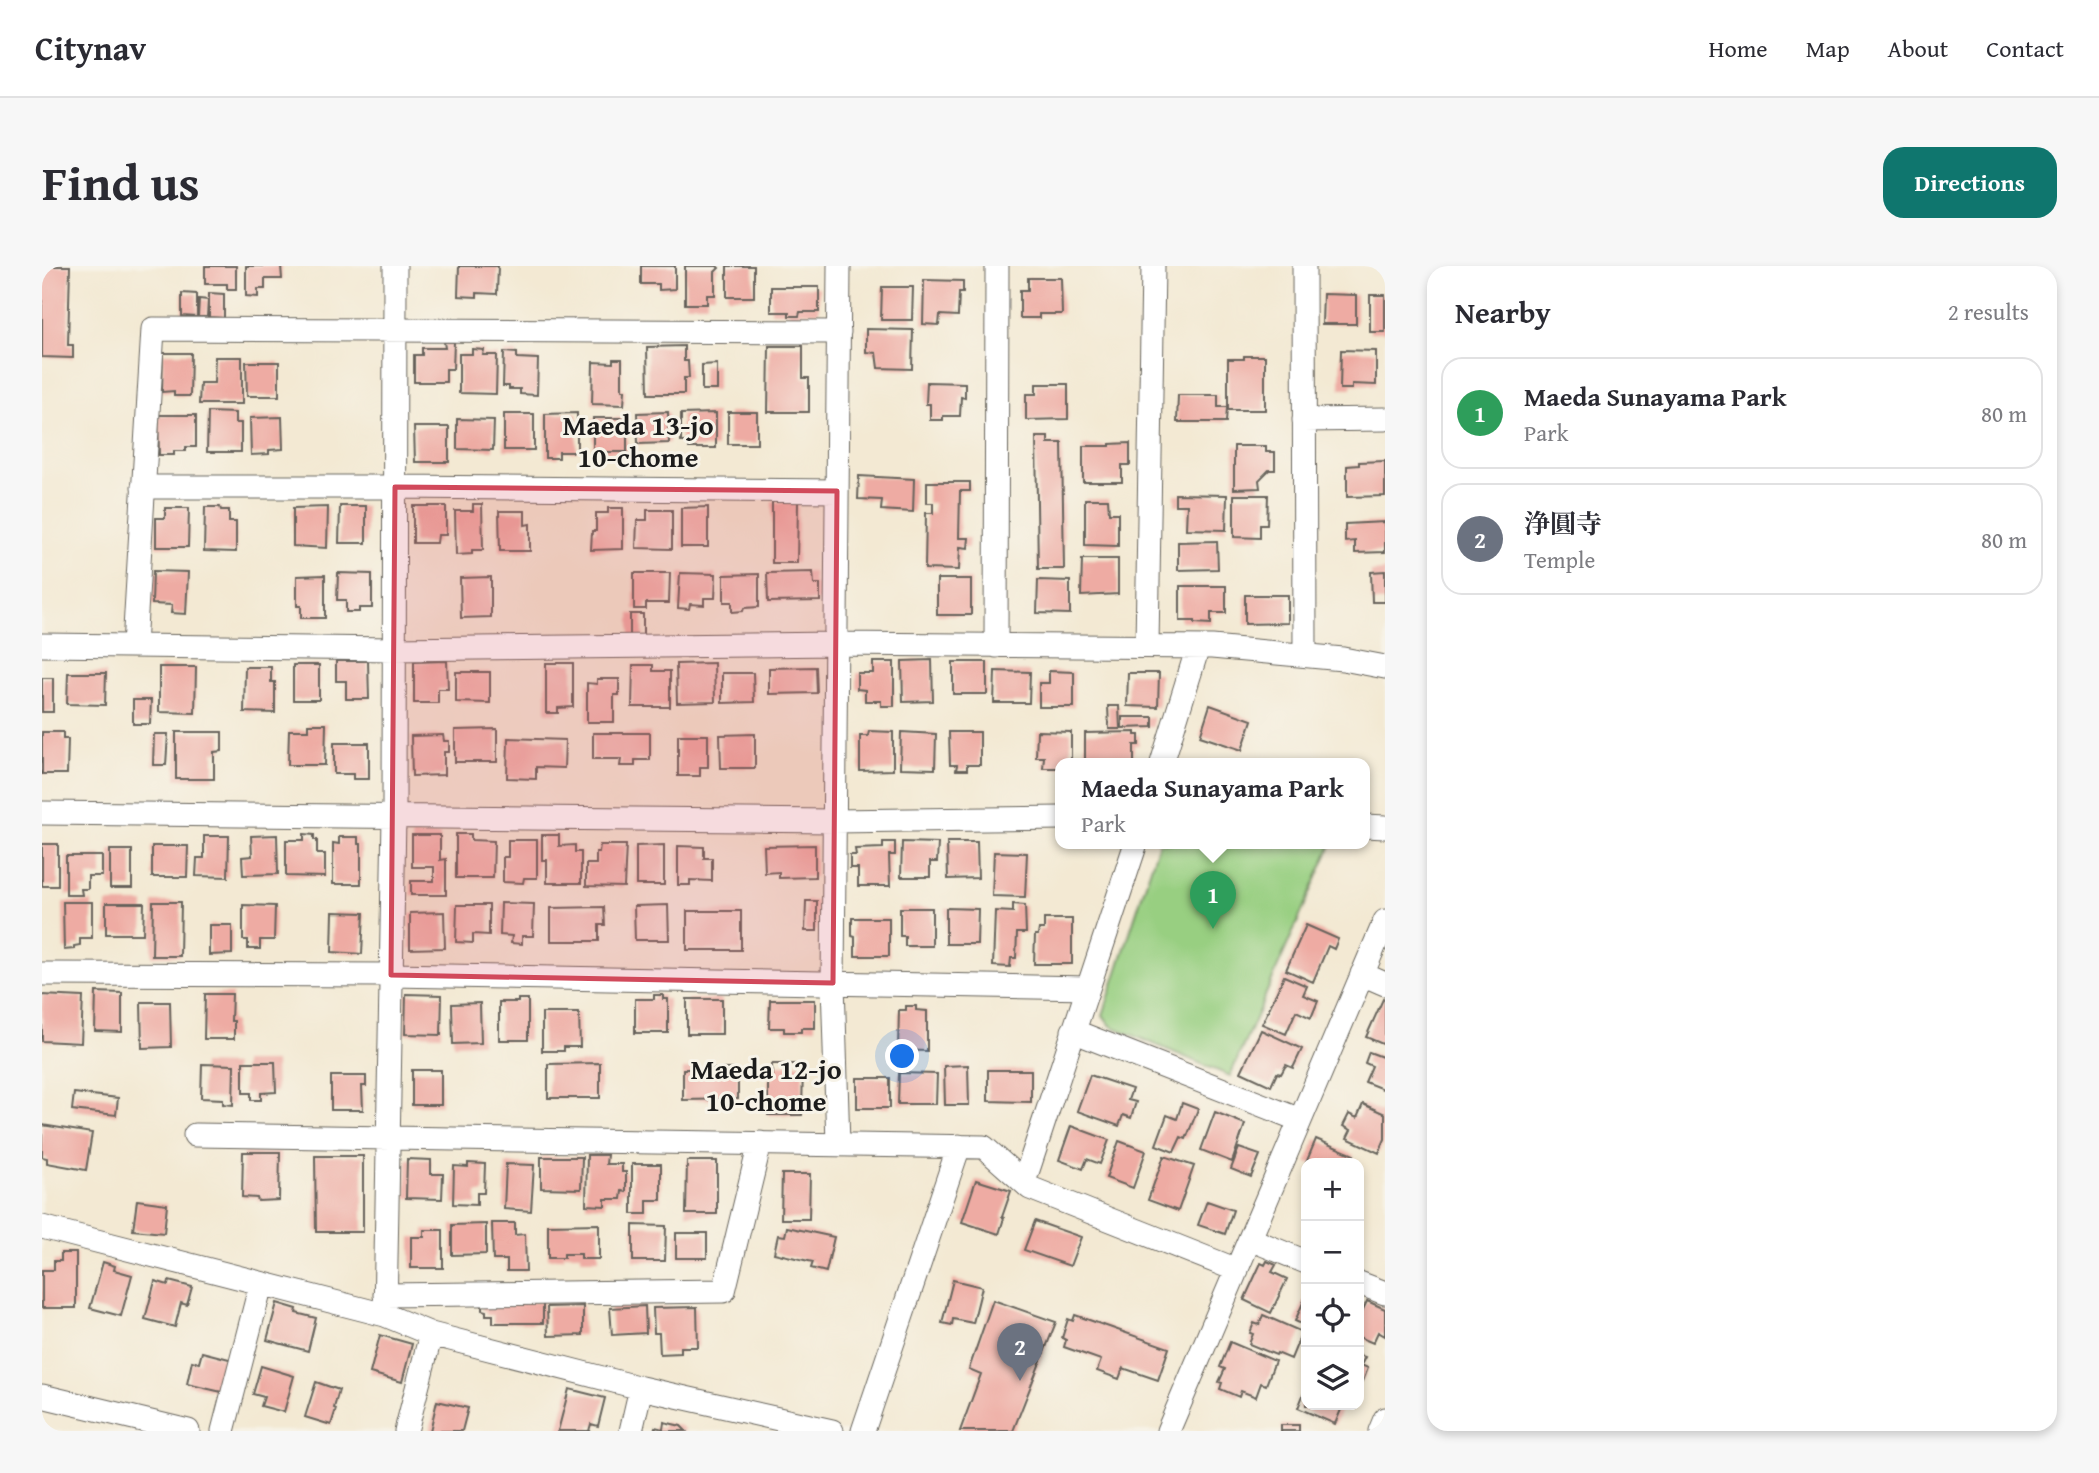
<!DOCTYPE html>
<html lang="en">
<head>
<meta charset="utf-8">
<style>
	body { margin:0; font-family:"Gentium Book Plus","Noto Serif JP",serif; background:#f7f7f7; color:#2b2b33 }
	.controls { position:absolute; right:21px; bottom:21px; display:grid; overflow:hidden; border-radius:14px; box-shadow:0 4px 10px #0003 }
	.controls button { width:63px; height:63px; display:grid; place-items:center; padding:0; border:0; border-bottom:2px solid #e1e1e2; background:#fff; color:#2b2b33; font:35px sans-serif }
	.you { position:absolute; left:861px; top:791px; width:24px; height:24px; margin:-18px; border:5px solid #fff; border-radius:50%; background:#1a73e8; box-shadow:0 0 0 10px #1a73e833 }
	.badge { display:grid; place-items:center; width:46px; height:46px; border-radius:50%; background:#0f766e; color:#fff; font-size:23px; font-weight:700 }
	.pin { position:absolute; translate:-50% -58px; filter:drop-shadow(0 2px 4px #0008) }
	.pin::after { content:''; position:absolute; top:37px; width:24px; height:21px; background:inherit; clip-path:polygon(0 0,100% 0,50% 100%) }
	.popup { position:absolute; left:1013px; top:492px; width:315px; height:91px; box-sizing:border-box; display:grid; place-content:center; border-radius:14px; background:#fff; filter:drop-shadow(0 2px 5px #0005); font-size:23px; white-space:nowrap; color:#7c7c81 }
	.popup b { font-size:26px; color:#2b2b33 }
	.popup::after { content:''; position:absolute; left:50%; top:100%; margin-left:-14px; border:14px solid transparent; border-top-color:#fff }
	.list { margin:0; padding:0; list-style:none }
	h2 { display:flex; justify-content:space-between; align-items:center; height:91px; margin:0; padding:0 28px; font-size:30px }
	h2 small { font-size:23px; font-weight:400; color:#7c7c81 }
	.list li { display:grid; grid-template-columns:46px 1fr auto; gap:21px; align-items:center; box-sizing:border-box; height:112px; margin:0 14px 14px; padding:0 14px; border:2px solid #e1e1e2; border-radius:21px }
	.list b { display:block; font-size:26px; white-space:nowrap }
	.list p { margin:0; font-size:23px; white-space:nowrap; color:#7c7c81 }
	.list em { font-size:23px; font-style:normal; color:#7c7c81 }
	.icon { flex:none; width:38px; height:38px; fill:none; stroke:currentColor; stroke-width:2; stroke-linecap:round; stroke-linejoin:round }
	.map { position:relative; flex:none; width:1343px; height:1165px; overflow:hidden; border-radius:21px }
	header { display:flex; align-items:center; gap:42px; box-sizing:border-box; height:98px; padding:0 35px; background:#fff; border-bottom:2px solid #e1e1e2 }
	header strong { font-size:33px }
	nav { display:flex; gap:38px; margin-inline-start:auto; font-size:24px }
	.intro { display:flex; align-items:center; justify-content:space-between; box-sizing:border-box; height:168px; padding:0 42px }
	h1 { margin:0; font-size:49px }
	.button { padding:18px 32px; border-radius:21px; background:#0f766e; color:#fff; font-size:24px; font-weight:700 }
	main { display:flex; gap:42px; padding:0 42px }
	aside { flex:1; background:#fff; border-radius:21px; box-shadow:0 4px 10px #0003 }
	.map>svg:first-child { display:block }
</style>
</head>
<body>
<header>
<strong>Citynav</strong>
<nav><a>Home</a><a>Map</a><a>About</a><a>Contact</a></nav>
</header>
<div class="intro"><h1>Find us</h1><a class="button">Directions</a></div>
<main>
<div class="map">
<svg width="1343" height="1165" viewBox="0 0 1343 1165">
	<rect width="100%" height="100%" fill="#f7f3e8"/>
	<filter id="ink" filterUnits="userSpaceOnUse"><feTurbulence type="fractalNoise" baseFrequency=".0143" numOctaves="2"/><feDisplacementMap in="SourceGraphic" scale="14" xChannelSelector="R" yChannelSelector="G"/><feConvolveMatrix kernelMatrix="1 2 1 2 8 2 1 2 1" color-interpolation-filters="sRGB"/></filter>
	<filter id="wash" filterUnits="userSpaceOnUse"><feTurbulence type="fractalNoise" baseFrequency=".00686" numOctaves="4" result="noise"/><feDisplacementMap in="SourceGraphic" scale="28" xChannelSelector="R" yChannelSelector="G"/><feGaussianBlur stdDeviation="1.57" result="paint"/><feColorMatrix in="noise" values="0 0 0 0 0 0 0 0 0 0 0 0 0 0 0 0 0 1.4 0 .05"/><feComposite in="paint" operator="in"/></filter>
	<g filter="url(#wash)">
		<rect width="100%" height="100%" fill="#f3e9d3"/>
		<path fill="#98cf81" stroke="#5a764e" stroke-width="2" d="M1117,577H1290L1188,810L1069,760L1061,749Z"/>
		<g id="blocks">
			<path fill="#eeaba3" d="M0,0H28L26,79H31V92L0,91Z
				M163,0H194V23H185V18H163Z
				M204,0H239L240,13H223V23H216V31L204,30Z
				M417,0H456L455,28L435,27V31L416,30Z
				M599,0H633V23L617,24V18H599Z
				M643,0H675L677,2L673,6V29H665V38H643Z
				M685,0H712V31H685Z
				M986,12H1019L1020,48H997V52H978V24H986Z
				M882,14L921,15V26H917L916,50L898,49L897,59L881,58Z
				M729,21H777V46H758L757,50H747V46H729Z
				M840,21H871L870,54H839Z
				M140,27L155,28V51L140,50Z
				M167,27L182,28V52L167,51Z
				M1281,28L1314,29V58H1280Z
				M1328,29H1343V66H1328Z
				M157,33L166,34L165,51H156Z
				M824,63L871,64L870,103L836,102L834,87L824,86Z
				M402,76H412L411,103H404V116H372V89H380V82H403Z
				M642,80V95H646L647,112H642V128H606L605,81Z
				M727,80H761V112H767V146H726Z
				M430,83L442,84L441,89H455L454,128L417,127V88H430Z
				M1299,84L1334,85V119L1310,118V123H1298Z
				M462,86L475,87V92L496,93L495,129L478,128V123H467V120H461Z
				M121,87H149L148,130H132V125L120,126Z
				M1202,90H1223V144H1186V93H1202Z
				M173,91H200V138H157L158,117H172Z
				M571,93H580V124H583L582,139L550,138L551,96L571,97Z
				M204,96H237V130H205Z
				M675,98V124H660V99Z
				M885,116L923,117V132L919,131L918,150H901V154H888V138H884Z
				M994,118H1026V153L984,154V128H994Z
				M1136,129H1176V141H1185L1184,156H1135Z
				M166,146L193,147V157H199V186H165Z
				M626,146L627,177L596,178L595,147Z
				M686,146H715V178H686Z
				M535,147V186H517V192H503V148Z
				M674,147V182H647V176H639V148Z
				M462,148H492V184H462Z
				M116,149H154V181H144V185H132V189H117Z
				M240,151L241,183L227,184V188L209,189L208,152Z
				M551,152H585V186H551Z
				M415,153L452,154L451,184L415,183Z
				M372,161H407V196H373Z
				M994,171H1006V177H1020L1022,303H996Z
				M1088,177V199H1080V216H1041V180H1068V178Z
				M1192,180H1224V186H1233V204H1227L1217,214L1218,222L1192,223Z
				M1343,195V230L1305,231V200L1317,199V196Z
				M817,210L872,213L871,246L839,244L840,234L816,233Z
				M885,216H928V225H918L917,272H927L926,282L918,281L917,304L883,303L884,247H891V237H885Z
				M1133,228L1185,229L1184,264L1144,263L1145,239H1133Z
				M1192,229H1226L1225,259H1218V272L1192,271Z
				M1043,233H1066L1067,247H1076V280L1043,279Z
				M730,236H756L755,297H730Z
				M431,238H440L441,284H430V288L414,289L413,245H431Z
				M298,240H324V277H297Z
				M371,240H404V269H396L395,277H371Z
				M163,241H178L179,244H187V256H194V286L162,285Z
				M286,241L285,282L251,280V242Z
				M666,241V281H639V242Z
				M123,242H147L146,281H114V252H123Z
				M566,242H581V283L549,284L550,265H554V247H566Z
				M605,244H630V283L594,282L595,254H605Z
				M457,245H483V259L488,258V285H458Z
				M1343,256V286L1313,287V275L1303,276V258Z
				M1175,275L1176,303L1136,304V276Z
				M1040,293H1076V328L1039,330Z
				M111,305L146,306L144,348L129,347L130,339L110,338Z
				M1343,305V336H1330L1329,306Z
				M771,306L772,318H778V335L726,336L725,307Z
				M296,307L330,308V342H317V346H304V334H295Z
				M592,307H628L627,337H604V343H592Z
				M638,307L674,308L673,332H662V339L648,338L647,343L636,342Z
				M717,308V341L702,342L701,345L690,346V336H682V309Z
				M283,309V352H259V340H255V310Z
				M449,311V351L419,352L418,312Z
				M895,313H929V349H895Z
				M996,314L1028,315V348L995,347Z
				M1138,320H1184V347H1169V358L1153,357V355H1138Z
				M1203,329H1246V357L1203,358Z
				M588,348H601V371H588Z
				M890,394L891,435L861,436L860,395Z
				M294,395H326L327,433H304V415H294Z
				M405,395L406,423H396V437H372V396Z
				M831,396H852V440H839V435H823V424L815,423V407H831Z
				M911,396H945V428H911Z
				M504,397H531V441L516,442V447H504Z
				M672,397L673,436L635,437L634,398Z
				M251,399H277V434H251Z
				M591,399H611V405H628V441H590Z
				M117,401H154L153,447L117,446Z
				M203,401H229V416H233V447L202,446Z
				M774,401L775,427L727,428V402Z
				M953,405L988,406L987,437H952Z
				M1007,405L1032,406V441H997V417H1007Z
				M414,406H448V437L414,436Z
				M26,407H64L63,439L25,438Z
				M680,407H711L712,436L680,437Z
				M1086,407H1117L1116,441L1085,440Z
				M0,412H11V446H0Z
				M555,413H577V429H572V456H545V417L555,418Z
				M91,434H109L108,458H91Z
				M1168,439L1210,454L1200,484L1158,470Z
				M1066,440H1077L1078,463H1067Z
				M1080,451H1111V461L1080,462Z
				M266,458H284L283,499H246L247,464H266Z
				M455,463V496H413V464Z
				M827,465L851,466V504L818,505V470H826Z
				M995,465L1029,466V497H1019V502H1001L1002,491H994Z
				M0,466H21V473H26L25,508H0Z
				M134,466H180V485L172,486V513H134Z
				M859,466L894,468L893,503L858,502Z
				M907,466H938V499H925V504H914L915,499H908Z
				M1093,466V469H1097V479H1092V497H1043V467Z
				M551,467H608V494H593V500H578L579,493H551Z
				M112,468H126L124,499H111Z
				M713,468V502H679L678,469Z
				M401,469L402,475H407V486H402V509L370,510L369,470Z
				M636,469H666V501H658V510H636Z
				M466,472L523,474L522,502L494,501V513L465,512Z
				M292,477H327V513H311V508H292Z
				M262,568L272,569V574H275V588H283V611L244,610V574H262Z
				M414,568H429V574L452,575L451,612H414Z
				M235,569L236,608L201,609L200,591L210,590L209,570Z
				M370,569H398V594L404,593V629H369V615H392V601H370Z
				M500,569H517V580L533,579V586H539V617H505V594H500Z
				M162,570H187L186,611L154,610L155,592H162Z
				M297,571H316V578H319V618H291V577L297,578Z
				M466,574H495V612H482L481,617L461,616V591H466Z
				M841,576H853V589H847L848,620H816V602H808V589H814L813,583L841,582Z
				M860,576L896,577L895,596H888V611H859Z
				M905,576H935L936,612L906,613Z
				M0,578H16V620H0Z
				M558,579H584L582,621L544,620V598H554V586H557Z
				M622,579V619H594V580Z
				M773,579V611L737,612V606L723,607L722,580Z
				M110,580H146L145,611H110Z
				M636,580L662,581V592H670V615L648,614V619H636Z
				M68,584H90V622H68Z
				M952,586L985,587L983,631L950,630Z
				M24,590H60V610H46V623H39L40,629H24Z
				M764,635H775V665H763Z
				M21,636H50V672H38V679L32,680V683L22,684Z
				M111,636H139L138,690H110Z
				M64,637H102L101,668H64Z
				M459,637L492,638L491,670H480V678L469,677L470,670L458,669Z
				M971,638L983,639L984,667H975L974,692H969L968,701L951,700L953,645L971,646Z
				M201,639L233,640L232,674H218V683H206V674H201Z
				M415,639H447V669L431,668V677L414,676Z
				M626,639L627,674H593L592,640Z
				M562,641L563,659H557V675H509V642Z
				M858,642H890V680H863V670H858Z
				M904,642L936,643L935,678H904Z
				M645,645H699V684H645Z
				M291,646L322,647L320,688L290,686Z
				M402,646L403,682L368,683V647Z
				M810,652H847V690H813V671L810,670Z
				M1002,653H1030V698H992L993,669H996L997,663H1002Z
				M167,659H190V688L167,689Z
				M1264,659L1296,673L1292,683L1286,680L1271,716L1244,704Z
				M1242,710L1265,720L1261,729L1276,735L1269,752L1254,745L1244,768L1220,758Z
				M54,726L80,727V766L53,765Z
				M163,728H190L189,755H192V773H162Z
				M364,728L400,729L399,769L363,768Z
				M0,729L41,731L39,777L0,775Z
				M612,729H621V733H626V767H593V733H612Z
				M476,733H486V774H457V736H476Z
				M645,733H680V768H645Z
				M1341,733L1343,734V779L1324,771Z
				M728,734H773V762H759V766H742V762H727Z
				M99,736H128L129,781L100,782Z
				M438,737L439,777L411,778L410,738Z
				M864,740H874V744L885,745V785L856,784L857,744H864Z
				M500,747H537L538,781H522V785H500Z
				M1219,764L1260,783L1251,802L1244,799L1239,808L1235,807L1229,820L1199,806Z
				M1327,786L1343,792V824L1323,816L1330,800L1323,797Z
				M201,796H233L234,826L219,827V834H209V827H201Z
				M558,797V832H506V798Z
				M160,798L192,799L191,839L181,838V833L159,832Z
				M730,798H761L760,849H726V813H730Z
				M926,799L927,839H903L902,800Z
				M641,803H696V833L641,834Z
				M370,804H399V839H370Z
				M946,804H989V836L946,835Z
				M857,807L895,808L894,838H856Z
				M1048,809L1090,823L1086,834L1094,836L1089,852L1081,849L1077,860L1035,845Z
				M289,810H324V820H320L321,844H289Z
				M815,812H848V842H815Z
				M32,827L76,832L74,849L30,844Z
				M1140,837L1156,843L1144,873L1139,871L1132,886L1114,879L1125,849L1135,853Z
				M1321,838L1343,848V873L1337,887L1305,872L1309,864L1301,860L1307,848L1315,852Z
				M1173,846L1203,858L1190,896L1159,884Z
				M0,859L50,867L44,904L5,897V892L0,891Z
				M1029,860L1067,874L1058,898L1045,893L1041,903L1017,894Z
				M1274,873L1312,889L1309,897H1264Z
				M1077,875L1104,885L1091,922L1064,912Z
				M1197,882L1218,889L1209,911L1189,903Z
				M201,886H238L237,934L216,935L215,932L200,931Z
				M545,889H565L564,898H580V906H584V926L580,925L579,933H563V940L544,939Z
				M273,890H321V966H274Z
				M1122,890L1152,900L1136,945L1106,934Z
				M499,891H540L539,923L499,922Z
				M365,893L389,894V908H401L400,933L364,932Z
				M645,895H675V948H644Z
				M426,897L443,898L442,927H435V939L411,938L412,900L426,901Z
				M464,898L492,899L489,945L462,943Z
				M590,898H619V934H605V948H590Z
				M740,908H768L767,953H739Z
				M934,914L969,925L960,951L962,952L957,968L920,956Z
				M95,934L125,938L122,967L91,964Z
				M1165,935L1191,944L1183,968L1156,959Z
				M993,955L1039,971L1028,1000L982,984Z
				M450,957H473V969L483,968L484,1005H465V994H451Z
				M444,958V988L410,989V959Z
				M557,958V993H539V988H522V992H506V959Z
				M591,959L624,960L623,995H591Z
				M745,961L792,971L784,1006L769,1002L771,996L732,987L736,969L743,970Z
				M382,964H401V1002H369V971H382Z
				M634,967H665V992H634Z
				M19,987H34V1042H0V1004H12V995H19Z
				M1225,995L1234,999L1230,1006L1245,1013L1229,1047L1202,1034L1219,997L1223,999Z
				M61,996L73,1000L72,1004L90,1009L79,1050L48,1042Z
				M911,1014L940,1021L931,1057L911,1053L910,1059L900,1057Z
				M113,1015L126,1019L127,1015L150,1021L145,1039L139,1037L133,1061L103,1053Z
				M1264,1030V1060L1253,1055Z
				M951,1034L1014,1056L971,1165H918L939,1108L927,1103Z
				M1325,1035L1343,1043V1070L1336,1066L1331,1077L1317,1071V1052Z
				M440,1036H501V1057H451V1049H444V1045L440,1044Z
				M235,1037L255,1043L254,1047L274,1052L266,1085L225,1074Z
				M541,1040V1069L506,1070L505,1041Z
				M603,1040L604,1067L570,1069L568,1042Z
				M655,1041L656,1081H639V1087L618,1088L617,1067H612L611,1042Z
				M1033,1049L1127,1082L1116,1114L1081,1102L1077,1113L1055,1105L1059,1094L1022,1081L1024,1074L1020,1072L1026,1053L1031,1055Z
				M1221,1049L1260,1066L1249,1093L1235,1087L1234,1089L1207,1078L1211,1068L1208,1067L1212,1057L1217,1059Z
				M338,1069L370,1078L360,1116L328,1107Z
				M1188,1076L1233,1095L1224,1119L1219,1117L1214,1131L1199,1125L1197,1131L1178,1123L1180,1117L1177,1116L1183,1103L1178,1101Z
				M160,1086L191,1094L184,1127L145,1118L150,1095L157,1097Z
				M1317,1089L1323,1091L1319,1099L1326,1102L1321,1115L1317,1113Z
				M219,1100L252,1110L242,1146L219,1140L222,1131L211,1128Z
				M274,1116L297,1124L292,1142L294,1143L289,1159L263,1151Z
				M1264,1122V1139H1301L1293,1158L1256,1142Z
				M527,1123L563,1132L556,1160L549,1158L547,1165H516Z
				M395,1135L426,1142L420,1165H388Z
				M622,1156L639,1160L644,1165H612L613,1161L621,1163Z
				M1239,1159H1257V1165H1239Z"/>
		</g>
	</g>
	<g filter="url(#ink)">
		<use href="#blocks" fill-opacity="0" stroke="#67645c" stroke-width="2"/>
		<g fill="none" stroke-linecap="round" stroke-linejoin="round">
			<g stroke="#67645c" stroke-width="25">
				<path id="minor" d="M1262,0L1263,389
					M1262,154L1343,153
					M101,221H353L795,225
					M0,379L353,383L793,378L1170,381L1301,393L1343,401
					M92,380L111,63L797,66
					M954,380L955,0
					M1105,380L1111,0
					M1120,497L1156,381
					M0,547L792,555L1019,552
					M1323,560L1343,561
					M0,708L349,709L1046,722
					M1320,708L1343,718
					M1031,765L1258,854
					M153,869L942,881L988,922L1195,1004
					M796,878L791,717L797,0
					M982,916L1094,577
					M0,961L343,1049L389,1068L599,1122L790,1165
					M1208,973L1264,996
					M1317,1017L1343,1027
					M343,1029L682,1025L718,877
					M343,1049L352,551L353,0
					M0,1130L146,1165
					M181,1165L219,1018
					M364,1165L389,1068
					M589,1165L599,1122
					M821,1165L917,880
					M1126,1165L1343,655
					M1338,1165L1343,1153"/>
			</g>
			<use href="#minor" stroke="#fff" stroke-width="23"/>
		</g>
	</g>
	<path fill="#d1495b" fill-opacity="0.2" stroke="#d1495b" stroke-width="5" stroke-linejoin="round" d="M353,221L795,225L791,717L349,709Z"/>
	<g text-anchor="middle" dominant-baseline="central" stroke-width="6" stroke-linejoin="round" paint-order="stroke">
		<g font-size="28" font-weight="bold" fill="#1c1c1c" stroke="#f7f3e8">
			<text x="596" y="158">Maeda 13-jo<tspan x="596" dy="32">10-chome</tspan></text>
			<text x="724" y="802">Maeda 12-jo<tspan x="724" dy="32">10-chome</tspan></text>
		</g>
	</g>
</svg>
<div class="controls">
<button>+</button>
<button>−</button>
<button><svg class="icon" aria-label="locate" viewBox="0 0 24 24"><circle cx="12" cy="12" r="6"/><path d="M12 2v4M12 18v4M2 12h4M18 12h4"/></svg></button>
<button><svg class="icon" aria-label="layers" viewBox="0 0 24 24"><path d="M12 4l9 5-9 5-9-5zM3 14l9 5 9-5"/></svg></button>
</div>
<div class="you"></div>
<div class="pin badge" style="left:1171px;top:663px;background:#2e9e5b">1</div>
<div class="popup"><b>Maeda Sunayama Park</b>Park</div>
<div class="pin badge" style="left:978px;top:1115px;background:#6b7280">2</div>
</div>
<aside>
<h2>Nearby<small>2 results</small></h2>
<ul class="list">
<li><span class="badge" style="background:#2e9e5b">1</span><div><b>Maeda Sunayama Park</b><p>Park</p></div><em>80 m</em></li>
<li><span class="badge" style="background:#6b7280">2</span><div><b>浄圓寺</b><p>Temple</p></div><em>80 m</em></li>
</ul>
</aside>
</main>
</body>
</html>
